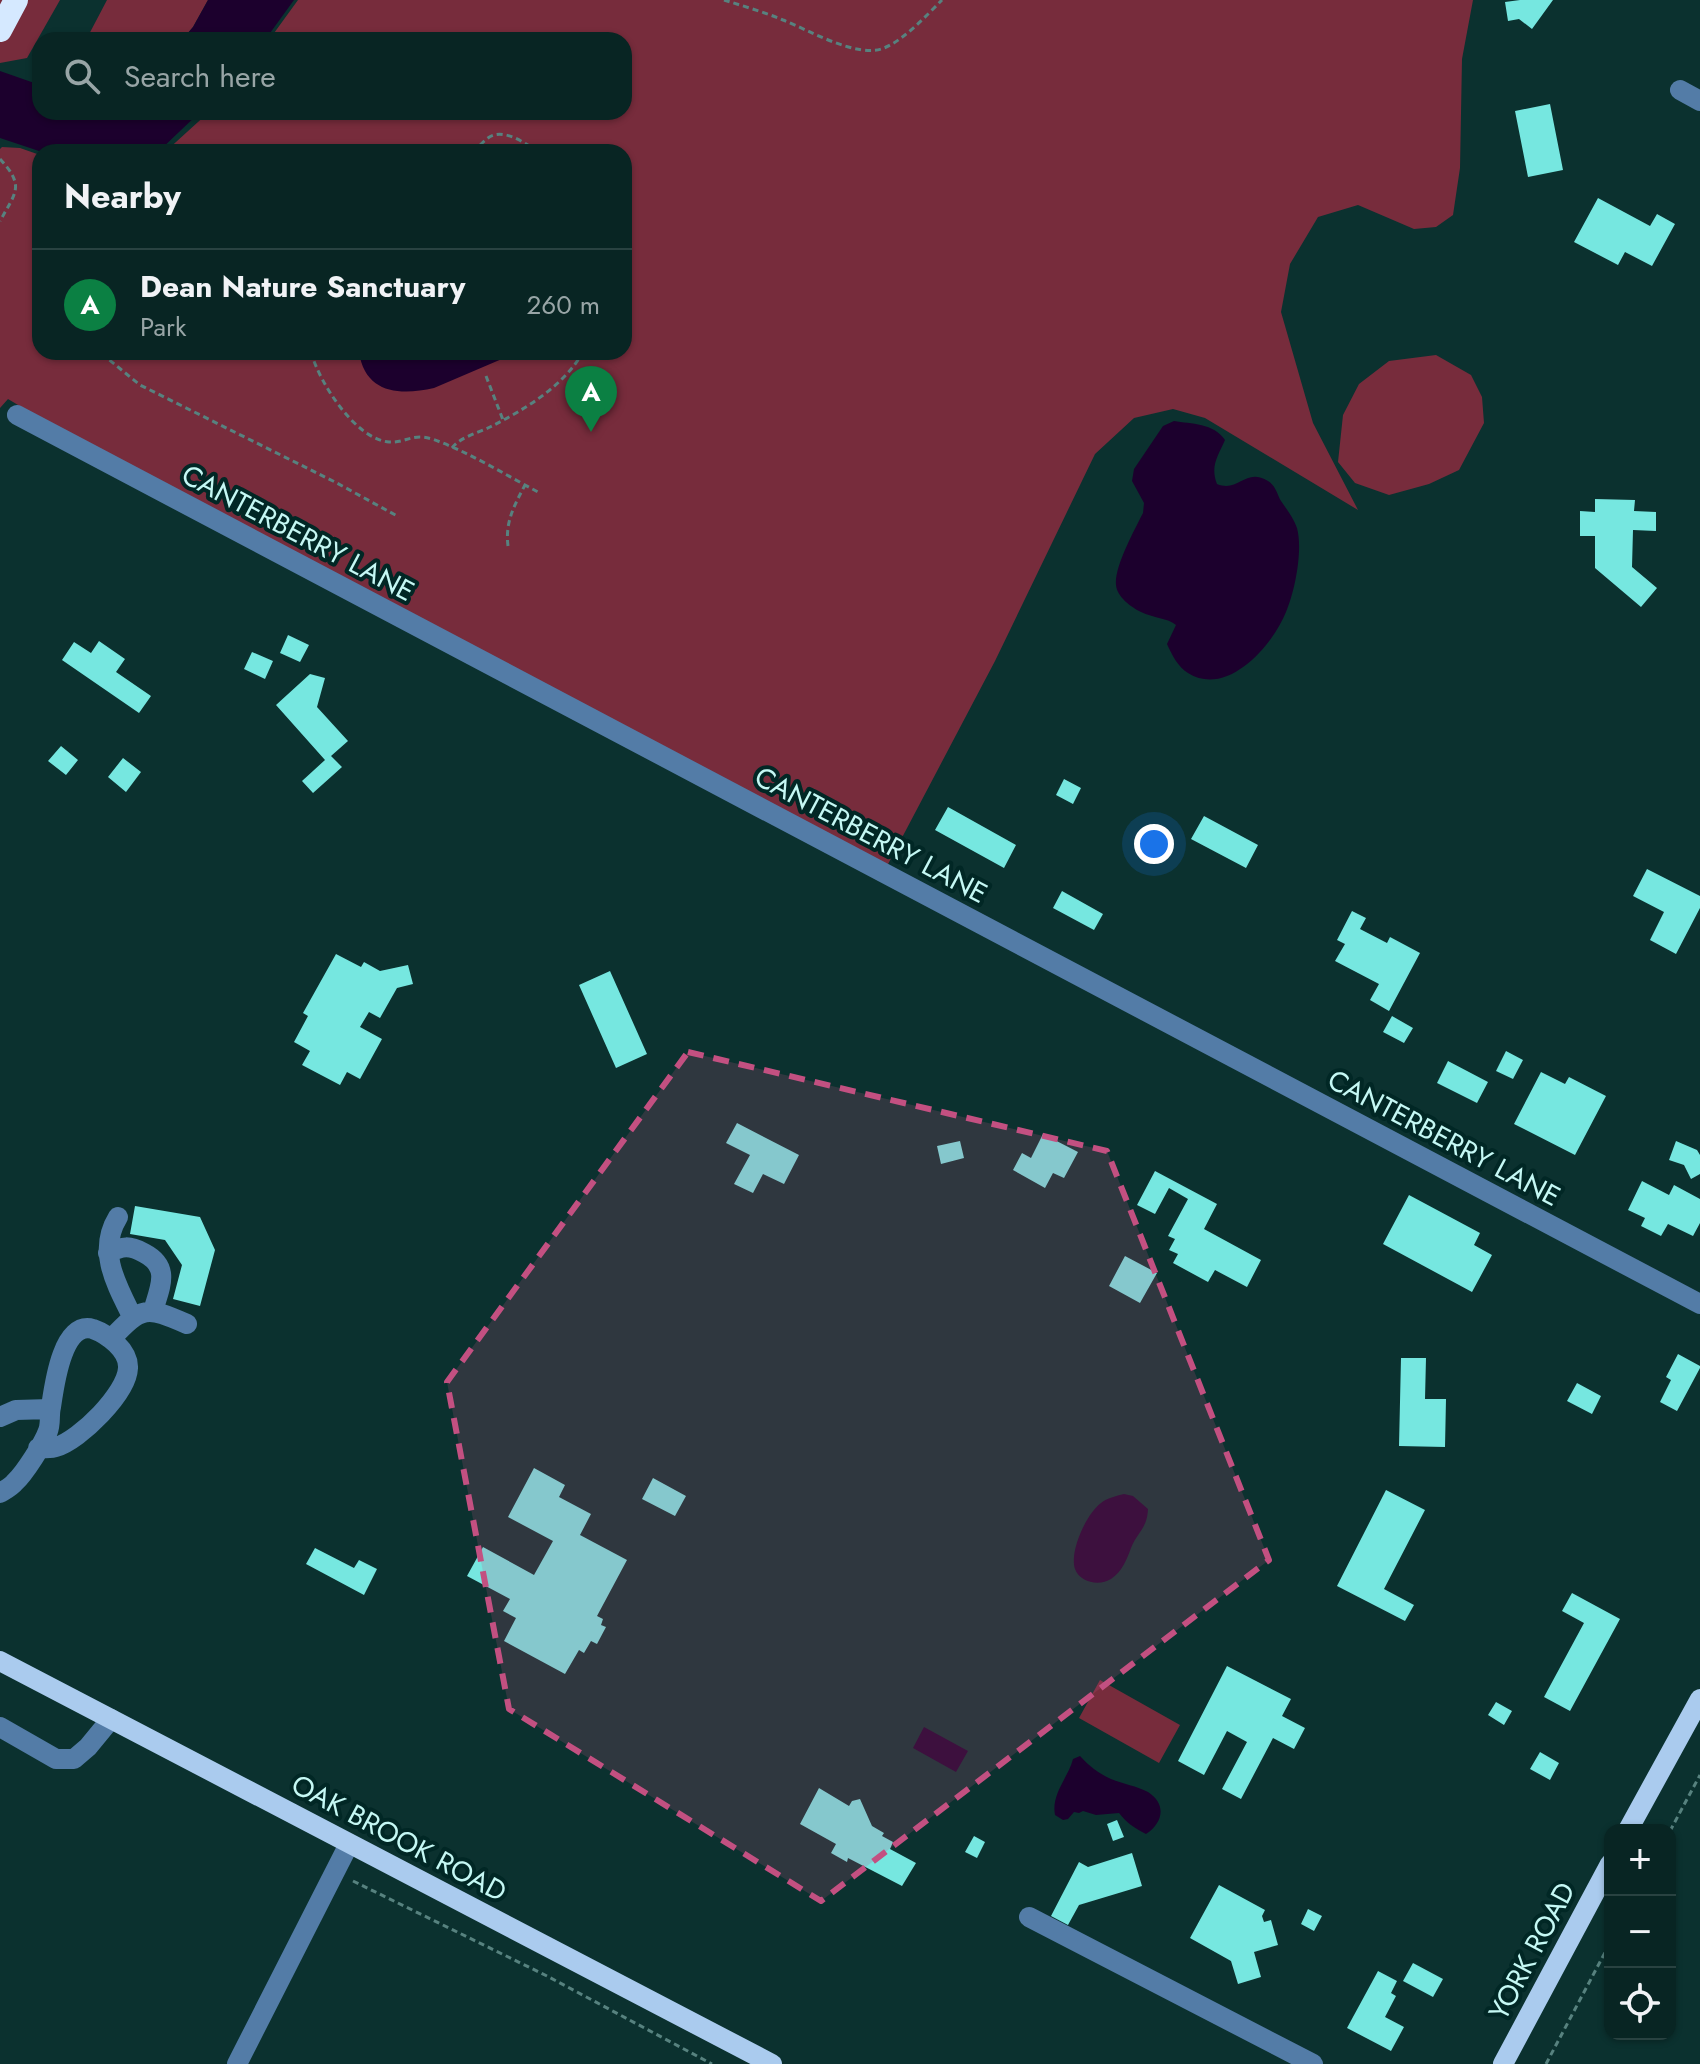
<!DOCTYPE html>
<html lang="en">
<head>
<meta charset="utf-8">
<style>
	body { margin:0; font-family:Jost,sans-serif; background:#112d2b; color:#f1f3f6 }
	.controls { position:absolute; right:24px; bottom:24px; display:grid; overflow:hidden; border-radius:16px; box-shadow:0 2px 6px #0004 }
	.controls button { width:72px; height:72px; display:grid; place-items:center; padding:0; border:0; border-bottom:2px solid #294241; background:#082523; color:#f1f3f6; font:40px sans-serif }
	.you { position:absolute; left:1154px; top:844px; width:28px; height:28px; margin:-20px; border:6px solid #fff; border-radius:50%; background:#1a73e8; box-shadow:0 0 0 12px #1a73e833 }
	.badge { display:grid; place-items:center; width:52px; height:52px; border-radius:50%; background:#0b8043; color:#fff; font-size:26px; font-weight:700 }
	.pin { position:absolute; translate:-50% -66px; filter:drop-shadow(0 2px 4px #0008) }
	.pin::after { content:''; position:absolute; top:42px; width:28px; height:24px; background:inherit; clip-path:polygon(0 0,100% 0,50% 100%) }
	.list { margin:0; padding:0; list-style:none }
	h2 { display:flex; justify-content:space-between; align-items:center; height:104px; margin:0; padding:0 32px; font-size:34px }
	h2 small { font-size:26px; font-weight:400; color:#98a5a6 }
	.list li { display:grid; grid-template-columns:52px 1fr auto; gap:24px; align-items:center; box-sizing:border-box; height:112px; padding:0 32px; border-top:2px solid #294241 }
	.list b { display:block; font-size:30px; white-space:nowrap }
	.list p { margin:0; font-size:26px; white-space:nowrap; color:#98a5a6 }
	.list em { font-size:26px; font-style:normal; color:#98a5a6 }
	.icon { flex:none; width:44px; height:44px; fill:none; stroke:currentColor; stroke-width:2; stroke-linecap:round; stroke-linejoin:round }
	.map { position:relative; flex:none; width:1700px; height:2064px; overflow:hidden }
	.search { position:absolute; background:#082523; box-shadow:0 2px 6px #0004; left:32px; top:32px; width:600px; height:88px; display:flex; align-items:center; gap:20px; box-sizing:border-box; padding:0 28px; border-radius:24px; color:#98a5a6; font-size:30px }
	.panel { position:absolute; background:#082523; box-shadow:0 2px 6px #0004; left:32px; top:144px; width:600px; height:216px; border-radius:24px }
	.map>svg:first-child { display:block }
</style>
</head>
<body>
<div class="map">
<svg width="1700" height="2064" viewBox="0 0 1700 2064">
	<rect width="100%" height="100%" fill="#0b312f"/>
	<path fill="#772c3c" d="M0,0H60L27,58L0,63Z
		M107,0H208L193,27L182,40H86Z
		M298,0H1473L1462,59L1460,168L1453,215L1436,227L1414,229L1358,205L1318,217L1290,264L1281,312L1313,423L1358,510L1205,418L1173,409L1134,418L1095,454L995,661L886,868L80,442L8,399L0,408V149L2,147L20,148L40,155V352H624V152H165L209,112H624V40H269Z
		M1436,355L1471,375L1482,397L1484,423L1459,470L1429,484L1389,495L1355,483L1338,462L1343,415L1359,384L1389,361Z
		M1100,1680L1180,1725L1159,1763L1079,1718Z"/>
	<path fill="#1c002d" d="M208,0H294L265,40H182L193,27Z
		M0,71L40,85V112H200L158,152H42L0,138Z
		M359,352H518L434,388C399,396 365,393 359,352Z
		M1174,421C1191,424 1214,423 1225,440C1218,456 1210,466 1217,484C1239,493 1245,467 1268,481C1276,486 1277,494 1281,501C1287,510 1293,517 1297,528C1303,550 1295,591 1286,612C1273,645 1227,698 1188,673C1178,667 1172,655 1167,644L1176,625C1168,618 1153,618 1141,612C1131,607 1117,597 1116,585C1114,567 1135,529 1143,513L1144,503L1132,481L1134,469L1163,426Z
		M1124,1494L1133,1496L1148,1509C1147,1529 1138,1531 1131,1548C1127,1559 1122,1572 1111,1579C1100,1586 1080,1583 1075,1569C1069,1551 1087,1513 1101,1503C1107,1498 1116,1496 1124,1494Z
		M924,1727L968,1751L956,1772L913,1748Z
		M1080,1756C1089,1766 1098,1773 1111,1779C1123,1784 1137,1786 1148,1792C1167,1804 1163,1823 1146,1834C1134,1828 1127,1823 1119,1813L1096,1815L1083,1811L1079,1813L1074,1812L1068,1819L1063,1820L1055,1815C1051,1794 1068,1778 1073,1759Z"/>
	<path fill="#76e7e0" d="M1520,0H1553L1532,29L1519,19L1508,21L1505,2Z
		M1550,104L1563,170L1528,177L1515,111Z
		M1598,198L1650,226L1657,214L1675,224L1652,266L1625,252L1618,265L1574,242Z
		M1595,499L1635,500L1634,511L1656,512V531L1633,530L1632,567L1657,588L1641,607L1595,568V536H1580V511L1595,512Z
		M288,635L309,645L300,662L280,653Z
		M99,641L125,659L116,672L151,696L139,713L62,660L74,642L91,653Z
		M252,652L273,661L265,679L244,669Z
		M310,674L325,678L317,707L348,741L331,756L342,767L313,793L302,781L325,760L276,705Z
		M61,746L78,760L66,775L48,761Z
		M123,758L141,772L126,792L108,777Z
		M1064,779L1081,788L1073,804L1056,795Z
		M948,807L1016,845L1004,868L935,830Z
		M1204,816L1258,845L1246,868L1191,839Z
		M1647,869L1700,896V908L1676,954L1650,940L1664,912L1633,896Z
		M1062,891L1103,914L1094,930L1053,908Z
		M1352,911L1366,918L1360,929L1387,943L1390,937L1420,953L1389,1011L1370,1000L1379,984L1335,961L1345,944L1337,940Z
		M336,954L361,967L364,962L380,971L408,965L413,984L397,988L380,1018L369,1012L360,1027L382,1039L360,1079L347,1072L340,1085L302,1065L310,1051L294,1042L308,1016L303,1013Z
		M610,971L647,1054L616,1068L579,985Z
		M1392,1016L1413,1028L1404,1043L1383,1032Z
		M1506,1051L1523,1060L1513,1079L1496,1071Z
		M1448,1061L1488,1082L1477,1103L1437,1083Z
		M1541,1072L1565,1084L1569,1077L1606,1096L1575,1155L1514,1124Z
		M737,1123L799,1155L784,1184L763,1174L753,1193L734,1184L750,1155L726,1143Z
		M1043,1134L1078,1152L1064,1178L1053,1173L1045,1188L1013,1170L1022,1153L1031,1158Z
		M960,1141L964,1158L941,1164L937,1146Z
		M1676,1141L1697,1150L1700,1155V1174L1691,1179L1684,1165L1669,1160Z
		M1155,1171L1217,1204L1204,1229L1261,1260L1247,1287L1215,1270L1208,1282L1173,1263L1178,1254L1169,1250L1175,1239L1168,1236L1188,1199L1169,1188L1155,1214L1137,1205Z
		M1642,1181L1669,1195L1674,1185L1700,1199V1223L1693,1236L1668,1224L1661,1236L1641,1226L1645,1218L1628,1210Z
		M1409,1195L1480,1233L1474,1245L1492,1255L1472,1292L1383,1244Z
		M135,1206L200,1217L215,1250L200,1306L173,1299L182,1265L165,1240L130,1234Z
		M1125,1256L1157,1273L1140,1303L1109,1286Z
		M1678,1354L1700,1366V1368L1677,1411L1660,1402L1671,1380L1666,1377Z
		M1401,1358H1426L1425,1399H1446L1445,1447L1399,1446Z
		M1577,1383L1601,1396L1592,1414L1567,1401Z
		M534,1468L565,1485L559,1497L591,1514L580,1535L627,1560L597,1616L603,1619L601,1625L606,1627L597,1644L591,1641L584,1653L579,1650L565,1674L504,1641L516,1618L503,1611L510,1599L467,1576L483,1547L534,1575L553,1541L508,1517Z
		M653,1478L686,1496L675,1516L642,1499Z
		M1386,1490L1425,1510L1384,1589L1414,1605L1405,1621L1337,1586Z
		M315,1548L354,1568L359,1560L377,1569L364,1595L306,1564Z
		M1572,1593L1620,1619L1570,1711L1544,1697L1584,1623L1562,1611Z
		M1227,1666L1291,1699L1282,1716L1305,1728L1294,1749L1273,1738L1241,1799L1222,1789L1247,1742L1227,1731L1204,1775L1178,1761Z
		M1496,1702L1512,1711L1504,1725L1488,1715Z
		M1540,1752L1559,1763L1550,1780L1530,1769Z
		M819,1788L849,1806L852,1801L860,1799L872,1826L884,1833L882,1836L893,1842L890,1849L916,1863L902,1886L848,1858L847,1862L831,1853L836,1844L800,1824Z
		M1117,1820L1124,1837L1113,1841L1107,1824Z
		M974,1836L985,1842L977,1858L965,1852Z
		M1132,1853L1142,1886L1079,1905L1068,1925L1051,1916L1079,1862L1088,1867Z
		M1219,1885L1265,1910L1262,1916L1264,1922L1271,1920L1278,1945L1254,1952L1261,1977L1238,1984L1231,1961L1190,1938Z
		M1308,1909L1322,1916L1314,1931L1301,1924Z
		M1413,1963L1443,1979L1433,1997L1403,1981Z
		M1378,1971L1397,1981L1391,1993L1396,1996L1385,2017L1404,2027L1391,2051L1347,2028Z"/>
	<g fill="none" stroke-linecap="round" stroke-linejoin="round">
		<path stroke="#57827f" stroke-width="3" stroke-dasharray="6 4" stroke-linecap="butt" d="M724,0C743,6 764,12 783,20C809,30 857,59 884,48C904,40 927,15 942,0
			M473,152C479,147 486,137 494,135C508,131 527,144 538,152
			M0,159C25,186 16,192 0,221
			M104,352L107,358L140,385L335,482L399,517
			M311,352C319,382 355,439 389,442C406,443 412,433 432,439C467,451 504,474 538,492
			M486,376L503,420
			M452,448C460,437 478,433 490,427C524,410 564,386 583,352
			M508,546C505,522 514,506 525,485
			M1670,1831L1700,1775
			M353,1881L547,1976L712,2064
			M1546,2064L1610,1943"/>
		<path stroke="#537ca7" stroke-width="20" d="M1680,90L1700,101
			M17,415L1700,1304
			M118,1217C97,1251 116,1284 132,1316
			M108,1253C123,1246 129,1245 144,1253C171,1267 160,1287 153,1311
			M111,1339C142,1306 146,1306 187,1324
			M0,1417L16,1410L50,1409
			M0,1493C5,1490 11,1487 15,1482C24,1474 44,1443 48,1431C51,1424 49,1414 51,1407C54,1387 62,1320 93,1329C107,1334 129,1350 128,1368C127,1393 80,1440 56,1447C51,1449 44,1448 38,1448
			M0,1727L56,1759H74L88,1747L111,1719
			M1029,1917L1313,2064
			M237,2064L349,1844"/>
		<path stroke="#aacbee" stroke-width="20" d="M0,1661L772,2064
			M1628,1830L1700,1699
			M1503,2064L1610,1864"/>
		<path stroke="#d5e9ff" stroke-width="24" d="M0,30L16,0"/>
	</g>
	<path fill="#c35081" fill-opacity="0.2" stroke="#c35081" stroke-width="6" stroke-dasharray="16 10" stroke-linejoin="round" d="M688,1052L1107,1151L1269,1560L821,1901L509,1709L447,1382Z"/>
	<g text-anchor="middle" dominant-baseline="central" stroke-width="8" stroke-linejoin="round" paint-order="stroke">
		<g font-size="28" fill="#c5f8f4" stroke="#012725">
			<text transform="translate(298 533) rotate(28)">CANTERBERRY LANE</text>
			<text transform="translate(871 835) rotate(28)">CANTERBERRY LANE</text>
			<text transform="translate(1444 1138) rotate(28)">CANTERBERRY LANE</text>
			<text transform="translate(399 1838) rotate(28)">OAK BROOK ROAD</text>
			<text transform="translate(1532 1951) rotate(-62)">YORK ROAD</text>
		</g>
	</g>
</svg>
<div class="controls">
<button>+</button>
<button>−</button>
<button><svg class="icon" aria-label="locate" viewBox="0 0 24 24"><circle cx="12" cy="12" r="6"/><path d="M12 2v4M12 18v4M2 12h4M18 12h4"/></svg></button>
</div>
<div class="you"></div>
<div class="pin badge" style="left:591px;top:432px">A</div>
<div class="search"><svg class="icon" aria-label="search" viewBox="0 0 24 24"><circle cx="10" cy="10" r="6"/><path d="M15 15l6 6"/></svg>Search here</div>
<section class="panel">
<h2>Nearby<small></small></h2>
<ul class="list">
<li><span class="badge">A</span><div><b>Dean Nature Sanctuary</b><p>Park</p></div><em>260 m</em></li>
</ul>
</section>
</div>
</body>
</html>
